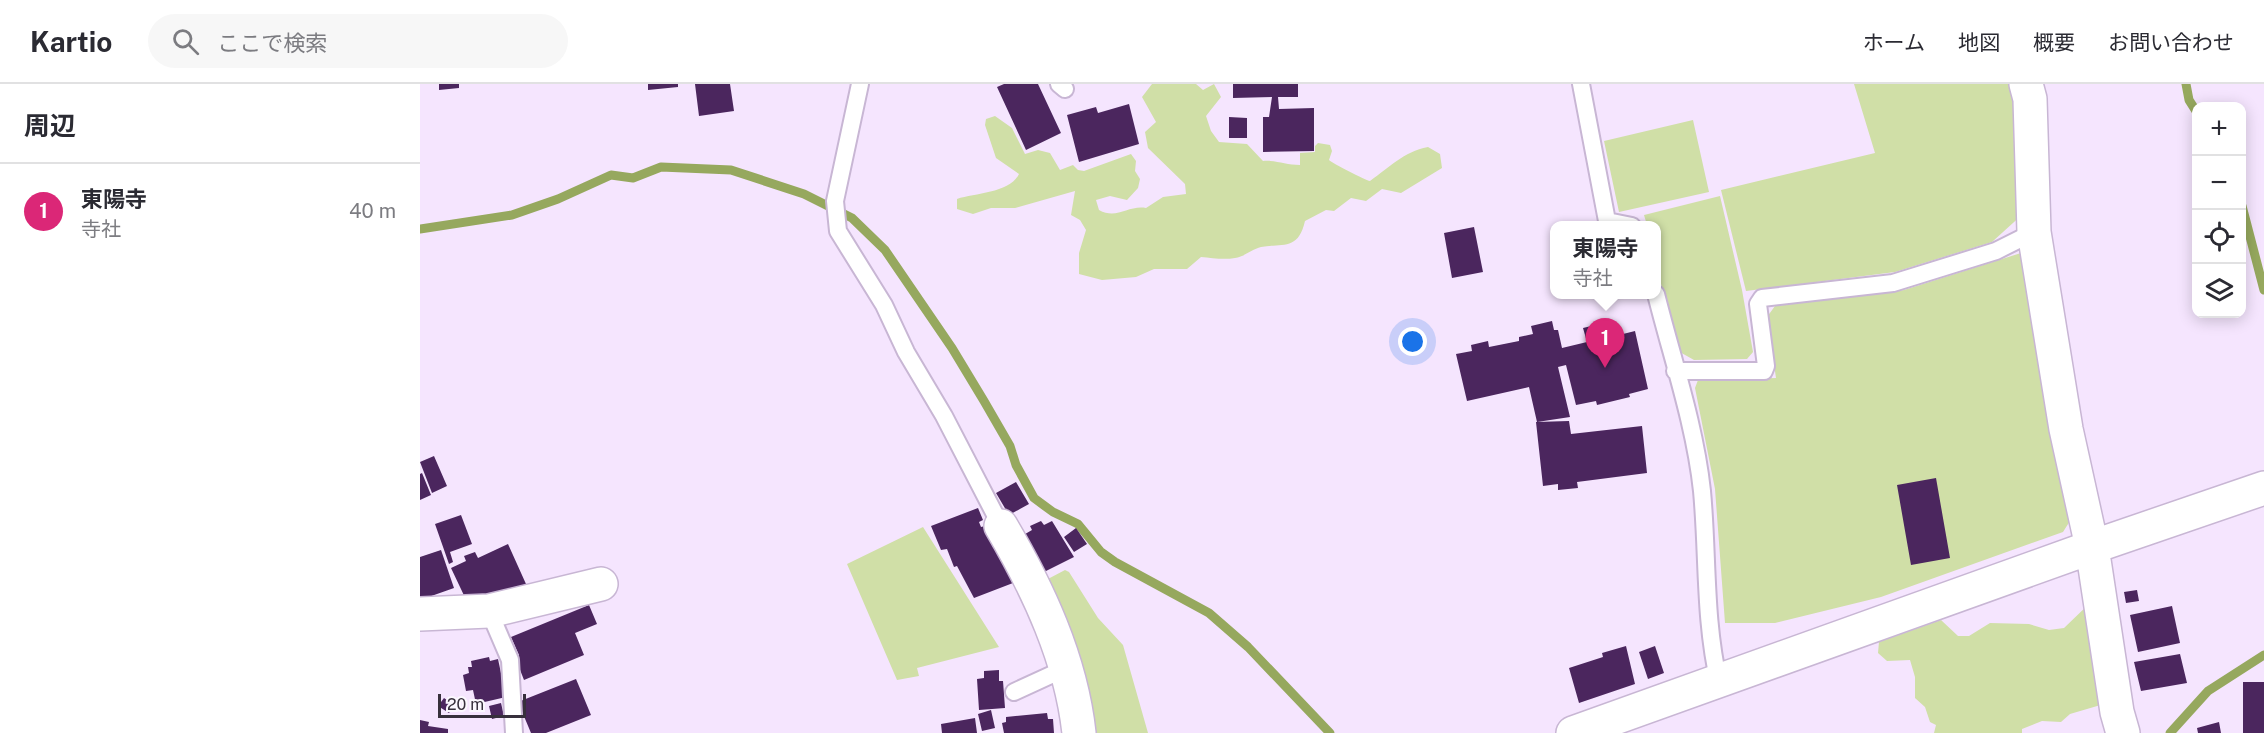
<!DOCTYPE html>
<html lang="ja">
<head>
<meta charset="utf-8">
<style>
	body { margin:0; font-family:"Public Sans","Noto Sans JP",sans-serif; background:#f7f7f7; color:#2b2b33 }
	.controls { position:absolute; right:18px; top:18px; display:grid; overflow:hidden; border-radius:12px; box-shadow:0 3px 15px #0003 }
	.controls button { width:54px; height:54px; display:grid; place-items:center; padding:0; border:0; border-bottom:2px solid #e1e1e2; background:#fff; color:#2b2b33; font:30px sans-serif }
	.scale { position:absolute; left:18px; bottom:15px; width:88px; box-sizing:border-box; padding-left:6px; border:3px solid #37303c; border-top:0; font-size:16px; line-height:21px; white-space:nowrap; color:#37303c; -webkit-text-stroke:4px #fbf8fe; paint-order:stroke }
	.you { position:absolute; left:993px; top:258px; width:21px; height:21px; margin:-15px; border:4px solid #fff; border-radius:50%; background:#1a73e8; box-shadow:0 0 0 9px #1a73e833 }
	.badge { display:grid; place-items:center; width:39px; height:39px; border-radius:50%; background:#db2777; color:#fff; font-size:20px; font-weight:700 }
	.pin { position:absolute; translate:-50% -50px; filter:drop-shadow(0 2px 3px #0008) }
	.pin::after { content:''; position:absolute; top:32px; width:21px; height:18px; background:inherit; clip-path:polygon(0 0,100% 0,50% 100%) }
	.popup { position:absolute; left:1130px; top:137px; width:111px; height:78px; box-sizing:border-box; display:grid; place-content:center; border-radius:12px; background:#fff; filter:drop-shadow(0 2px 4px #0005); font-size:20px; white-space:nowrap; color:#7c7c81 }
	.popup b { font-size:22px; color:#2b2b33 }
	.popup::after { content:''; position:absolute; left:50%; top:100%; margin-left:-12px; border:12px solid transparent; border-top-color:#fff }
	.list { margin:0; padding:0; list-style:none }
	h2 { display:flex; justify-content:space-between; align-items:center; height:78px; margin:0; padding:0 24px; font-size:26px }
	h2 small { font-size:20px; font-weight:400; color:#7c7c81 }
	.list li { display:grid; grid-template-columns:39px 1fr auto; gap:18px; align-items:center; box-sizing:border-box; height:96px; padding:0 24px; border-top:2px solid #e1e1e2 }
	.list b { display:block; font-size:22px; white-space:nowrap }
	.list p { margin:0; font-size:20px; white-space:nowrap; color:#7c7c81 }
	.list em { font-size:20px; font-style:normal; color:#7c7c81 }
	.icon { flex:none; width:33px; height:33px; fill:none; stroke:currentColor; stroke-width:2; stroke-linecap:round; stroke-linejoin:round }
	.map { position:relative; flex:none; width:1844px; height:649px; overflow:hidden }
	header { display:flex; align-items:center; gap:36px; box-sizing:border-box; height:84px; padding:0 30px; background:#fff; border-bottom:2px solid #e1e1e2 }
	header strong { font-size:28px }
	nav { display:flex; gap:33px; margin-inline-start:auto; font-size:21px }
	.search { width:420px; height:54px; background:#f7f7f7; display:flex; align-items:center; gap:15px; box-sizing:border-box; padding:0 21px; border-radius:33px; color:#7c7c81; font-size:22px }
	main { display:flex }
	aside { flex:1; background:#fff }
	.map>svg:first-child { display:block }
</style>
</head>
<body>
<header>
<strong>Kartio</strong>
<div class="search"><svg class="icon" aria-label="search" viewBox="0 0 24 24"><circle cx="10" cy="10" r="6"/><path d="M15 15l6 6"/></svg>ここで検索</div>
<nav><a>ホーム</a><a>地図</a><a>概要</a><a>お問い合わせ</a></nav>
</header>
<main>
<aside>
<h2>周辺<small></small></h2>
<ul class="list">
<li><span class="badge">1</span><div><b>東陽寺</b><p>寺社</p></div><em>40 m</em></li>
</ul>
</aside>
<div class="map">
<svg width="1844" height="649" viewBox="0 0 1844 649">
	<rect width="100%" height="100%" fill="#f5e5fe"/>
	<path fill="#d0dfa7" d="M732,0H776L783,6L794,0L801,13L786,32L791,47L799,58L827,60L843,77C856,76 866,81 880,81V69L895,68V62L898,59L910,61L912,67L909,76C912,79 945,96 950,97C970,83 983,68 1008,63L1020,70L1022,84L981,109L962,105L946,117L931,114L914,127L906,126L885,137C878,167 863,159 841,163C832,165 824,173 815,174C804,176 792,174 781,173L767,185H734L716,193L682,196L659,190V169L666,146L660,136L651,131L655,107L595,124H571L553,130L537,125V115C556,109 590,109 599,90L576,74L565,41L566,35L575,32L592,44L605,70L618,66L630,69L640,86L653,81L658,86L664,87L711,70L716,77L715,87L720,95L718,104L707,116L690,112L676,116L679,126C697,136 708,121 726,124L743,113L766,110L765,100L728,64L725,48L736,38L722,13Z
		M1434,0H1593L1604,129L1572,158L1475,188L1326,207L1301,106L1455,69Z
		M1273,36L1289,108L1199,128L1184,57Z
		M1300,112L1322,206L1333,268L1327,275L1274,276L1258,267L1236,180V142L1227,141L1224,131Z
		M1601,169L1655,429L1643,448L1461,513L1355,539H1305L1295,405L1275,304L1278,296L1356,294L1347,233L1355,222L1484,206Z
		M503,443L579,563L497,584L499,592L477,596L427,480Z
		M645,486L649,488L678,534L703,561L728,649H668L626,496Z
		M1670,519L1684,620L1650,630L1641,638L1622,637L1602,645V649H1514L1516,641L1510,638L1505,623L1495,614V593L1490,576L1467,577L1458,569L1459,558L1521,536L1538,552H1549L1570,539L1609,540L1629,546L1644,544Z"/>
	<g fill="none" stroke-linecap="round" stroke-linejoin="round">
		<path stroke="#96a85e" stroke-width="9" d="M1766,0L1769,16L1776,27
			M1822,122L1844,206
			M0,145L92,131L138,115L191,91L213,94L241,83L311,86L384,110L432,134L465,166L532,264L564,317L590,362L596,381L614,414L633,428L658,440L681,468L695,478L789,529L828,563L910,649
			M1750,649L1788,607L1844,571"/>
	</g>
	<path fill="#4b265e" d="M19,0H39V4L19,6Z
		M228,0H258V3L228,6Z
		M275,0H310L314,27L279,32Z
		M584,0H618L641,49L606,66L577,3Z
		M813,0H878V13H858L859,25L894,24V67L843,68V33H849L852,13L813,14Z
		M709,20L719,60L659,78L647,31L676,23L678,29Z
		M809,33L827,34V54H809Z
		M1054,143L1063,188L1032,194L1024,149Z
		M1132,237L1134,246H1138L1142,264L1167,258L1163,244L1188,238L1191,253L1215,247L1228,305L1209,310L1210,313L1177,321L1176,317L1156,321L1146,281L1138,283L1150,333L1117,338L1109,303L1047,317L1036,270L1052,267L1051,261L1068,257L1069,263L1099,257V253L1113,250L1111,242Z
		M1149,337L1151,350L1222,342L1227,389L1157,398L1158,404L1138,406V400L1123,402L1116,338Z
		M14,372L27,402L12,409L0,378Z
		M2,389L11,411L0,416V390Z
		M1516,394L1530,474L1491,481L1477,401Z
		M596,398L609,420L589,431L576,409Z
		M558,424L563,436L559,438L561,443L565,442L573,463L577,461L593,499L554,514L537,482L534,483L527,465L521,466L511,442Z
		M41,431L52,460L30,468L33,478L29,480L15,440Z
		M621,437L624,441L632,437L654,473L620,490L600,453L612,446L610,442Z
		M656,444L667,460L654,468L644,453Z
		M88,460L106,500L49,522L31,484L46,477L44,472L55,468L58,474Z
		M21,466L34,504L0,516V473Z
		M1717,506L1719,517L1706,519L1704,508Z
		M169,521L177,540L155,549L164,571L104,596L95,573L99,571L91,553Z
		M1752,522L1760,559L1718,568L1710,531Z
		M1206,562L1215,600L1159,619L1149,584L1183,573L1182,569Z
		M1235,562L1244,589L1228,595L1219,568Z
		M1760,570L1767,599L1721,607L1714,578Z
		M69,573L70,577L78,575L86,613L56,620L53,606L46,607L43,591L49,589L48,583H52L51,577Z
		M579,586V597H583L585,624L559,626L557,595L564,594V587Z
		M156,595L171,631L126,649H111L98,618Z
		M1823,598H1844V649H1823Z
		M24,614L34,621L29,629L18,622Z
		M81,619L84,632L72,635L69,622Z
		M571,626L575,644L562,647L558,630Z
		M627,629L628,635H633L634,649H584L582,639L586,638V633Z
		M555,634L557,649H522L521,640Z
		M0,636L9,638L8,642L28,645V649H0Z
		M1799,638L1801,649H1778L1777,644Z"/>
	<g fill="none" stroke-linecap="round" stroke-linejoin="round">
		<g stroke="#c8b6d4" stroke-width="20">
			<path id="service" d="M440,0L415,117L418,147L464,221L486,268L524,332L581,442
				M639,0L645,5
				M1161,0L1187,137L1212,142
				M1236,210C1252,274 1275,341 1282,407C1288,471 1284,535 1299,599
				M1255,287H1344L1346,282L1338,220L1342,214L1473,199L1576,167L1614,148
				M69,527L90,576L94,649
				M594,608L644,585"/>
		</g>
		<g stroke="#c8b6d4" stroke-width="36">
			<path id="minor" d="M1606,0L1610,15L1614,148L1646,345L1672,463L1697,628L1703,649
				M581,442C618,505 651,575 659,649
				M0,530L69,527L181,500
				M1153,649L1672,463L1844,404"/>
		</g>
		<use href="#service" stroke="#fff" stroke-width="16"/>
		<use href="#minor" stroke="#fff" stroke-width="33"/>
	</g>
</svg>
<div class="controls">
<button>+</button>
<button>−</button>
<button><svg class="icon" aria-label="locate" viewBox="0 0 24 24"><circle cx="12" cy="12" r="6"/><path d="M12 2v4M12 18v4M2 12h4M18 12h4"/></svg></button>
<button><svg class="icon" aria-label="layers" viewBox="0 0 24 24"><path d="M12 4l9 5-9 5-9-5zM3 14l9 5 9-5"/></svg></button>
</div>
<div class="scale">20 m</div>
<div class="you"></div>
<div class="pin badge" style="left:1185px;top:284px">1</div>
<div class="popup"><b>東陽寺</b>寺社</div>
</div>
</main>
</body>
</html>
